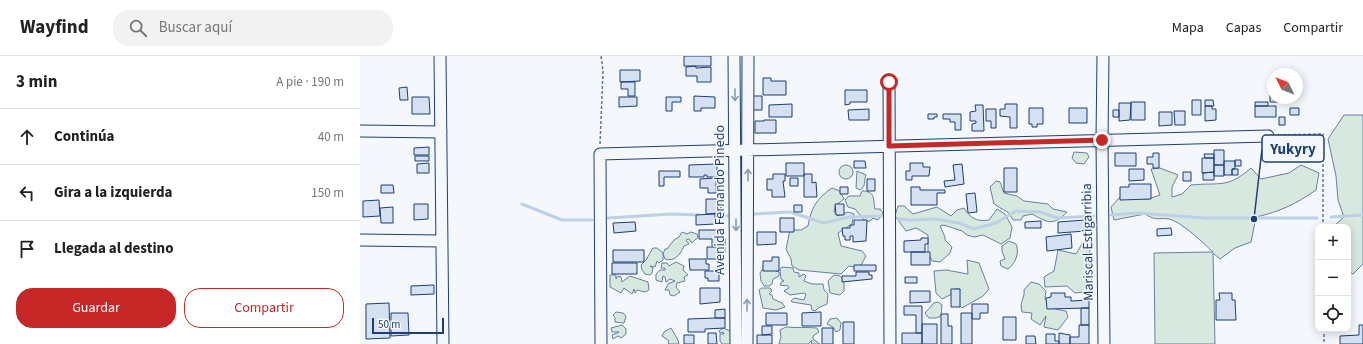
<!DOCTYPE html>
<html lang="es">
<head>
<meta charset="utf-8">
<style>
	body { margin:0; font-family:"Source Sans 3",sans-serif; background:#f2f2f2; color:#222 }
	.controls { position:absolute; right:12px; bottom:12px; display:grid; overflow:hidden; border-radius:8px; box-shadow:0 2px 10px #0003 }
	.controls button { width:36px; height:36px; display:grid; place-items:center; padding:0; border:0; border-bottom:1px solid #e0e0e0; background:#fff; color:#222; font:20px sans-serif }
	.compass { position:absolute; left:907px; top:12px; width:36px; height:36px; border-radius:50%; background:#fff; box-shadow:0 2px 10px #0003; rotate:312deg }
	.scale { position:absolute; left:12px; bottom:10px; width:72px; box-sizing:border-box; padding-left:4px; border:2px solid #1d3f73; border-top:0; font-size:11px; line-height:14px; white-space:nowrap; color:#1d3f73; -webkit-text-stroke:3px #f4f7fb; paint-order:stroke }
	.stop { position:absolute; width:12px; height:12px; margin:-9px; border:3px solid #c62828; border-radius:50%; background:#fff }
	.stop.end { background:#c62828; border-color:#fff; box-shadow:0 1px 4px #0008 }
	.list { margin:0; padding:0; list-style:none }
	h2 { display:flex; justify-content:space-between; align-items:center; height:52px; margin:0; padding:0 16px; font-size:17px }
	h2 small { font-size:13px; font-weight:400; color:#767676 }
	.list li { display:grid; grid-template-columns:26px 1fr auto; gap:12px; align-items:center; box-sizing:border-box; height:56px; padding:0 16px; border-top:1px solid #e0e0e0 }
	.list b { display:block; font-size:15px; white-space:nowrap }
	.list em { font-size:13px; font-style:normal; color:#767676 }
	.actions { display:flex; gap:8px; padding:12px 16px }
	.actions a { flex:1; padding:9px 0; border:1px solid #c62828; border-radius:16px; text-align:center; font-size:14px; color:#c62828 }
	.actions .main { background:#c62828; color:#fff }
	.icon { flex:none; width:22px; height:22px; fill:none; stroke:currentColor; stroke-width:2; stroke-linecap:round; stroke-linejoin:round }
	.map { position:relative; flex:none; width:1003px; height:288px; overflow:hidden }
	header { display:flex; align-items:center; gap:24px; box-sizing:border-box; height:56px; padding:0 20px; background:#fff; border-bottom:1px solid #e0e0e0 }
	header strong { font-size:19px }
	nav { display:flex; gap:22px; margin-inline-start:auto; font-size:14px }
	.search { width:280px; height:36px; background:#f2f2f2; display:flex; align-items:center; gap:10px; box-sizing:border-box; padding:0 14px; border-radius:16px; color:#767676; font-size:15px }
	main { display:flex }
	aside { flex:1; background:#fff }
	.map>svg:first-child { display:block }
</style>
</head>
<body>
<header>
<strong>Wayfind</strong>
<div class="search"><svg class="icon" aria-label="search" viewBox="0 0 24 24"><circle cx="10" cy="10" r="6"/><path d="M15 15l6 6"/></svg>Buscar aquí</div>
<nav><a>Mapa</a><a>Capas</a><a>Compartir</a></nav>
</header>
<main>
<aside>
<h2>3 min<small>A pie · 190 m</small></h2>
<ul class="list">
<li><svg class="icon" aria-label="ahead" viewBox="0 0 24 24"><path d="M12 20V5M6 11l6-6 6 6"/></svg><div><b>Continúa</b></div><em>40 m</em></li>
<li><svg class="icon" aria-label="left" viewBox="0 0 24 24"><path d="M17 20v-9H6M10 6l-5 5 5 5"/></svg><div><b>Gira a la izquierda</b></div><em>150 m</em></li>
<li><svg class="icon" aria-label="arrive" viewBox="0 0 24 24"><path d="M6 21V4h12l-3 4 3 4H6"/></svg><div><b>Llegada al destino</b></div></li>
</ul>
<div class="actions"><a class="main">Guardar</a><a>Compartir</a></div>
</aside>
<div class="map">
<svg width="1003" height="288" viewBox="0 0 1003 288">
	<rect width="100%" height="100%" fill="#f4f7fb"/>
	<path fill="#d7e8df" stroke="#687fa3" d="M984,59H1003V208L993,218L988,215V171H973L984,161L978,144L976,120L968,83Z
		M714,96L727,97L729,101L724,108L716,107L712,102Z
		M941,109L959,117L956,134C936,148 919,156 896,161L891,186L875,192L860,203L853,197L855,288H795L794,197L853,196C843,187 822,166 809,163C798,161 798,166 785,158L754,164L751,151L760,141L788,143L800,139L791,113L800,112L818,119L812,131V141L822,138L831,129C860,126 867,133 891,112L901,123L929,117Z
		M479 116a7 7 0 1 1 14 0a7 7 0 1 1-14 0Z
		M497,115L506,119C503,126 507,129 500,134L496,132Z
		M636,125L640,126L644,137L657,140L664,145L688,148L693,153L707,156C693,171 687,166 672,158L663,160L661,164H653L649,157L634,148L630,131Z
		M472,132L480,135L484,143L475,150L474,156L478,160L488,156L494,158L492,168L478,177L481,190L502,195L506,200L501,209L494,211L489,210L481,218L439,214L432,210L431,203L426,193L430,174H441L448,170C451,152 457,142 472,132Z
		M502,135C516,135 513,144 515,153H520L523,157L518,164L513,162L510,165H505L495,153L488,151L485,144L489,140H500Z
		M538,150H544L553,158L577,151L591,160L597,154L604,152C610,162 617,166 629,164L637,153L645,158L652,171L650,182L641,188L623,179L614,181L607,179L602,175L584,169L580,170L585,181V184L592,191L590,197L580,206L572,205L568,197V179L556,172L546,175L535,160Z
		M322,176L327,178L331,176L337,178L338,181L332,187L329,183L326,184L329,188L324,190C320,199 315,206 305,203L303,198L305,193H307L314,184L319,181Z
		M649,185L656,188C660,197 655,208 648,213L641,210L640,205L645,203L642,195V190Z
		M723,186L728,187L730,191L729,214L732,221L731,228L733,235L715,237L707,230L685,231L684,221L694,215L698,194L716,198Z
		M293,192H297L303,197V204L299,207L297,205L295,211L290,210L293,212L292,217L290,219L285,218L282,214L281,209L286,204Z
		M607,204L619,207L629,233L623,240L602,252L597,247L600,233H595L590,239L582,243L576,237L574,215L586,214L608,218Z
		M316,206L324,210L323,214L328,219L324,221L325,225L317,227L316,231L320,236L314,240L310,239L309,234H305L308,228L315,225L310,223L306,226L305,221L303,220L302,226L296,224V218L300,214H305V212H301L302,207H307L309,210Z
		M404,211L419,216V220L413,223L412,228L409,230H404L401,225L400,217Z
		M422,211L433,212L434,216L439,217V221L444,218L446,220L444,225L452,228H463L464,234L468,238L467,248L458,252L455,255L452,254L451,249L432,246L431,245L434,242L444,244L446,238L444,237L430,239L424,235L429,232L428,230L420,229L422,225H424L421,223L420,213Z
		M250,219H256V223L258,220L261,221L262,226L270,220L288,226L289,234L285,236L277,234L275,237L274,233L272,238L264,232L261,237L250,231Z
		M474,219L480,220L484,224V235L480,239L470,237L468,225Z
		M671,226L679,228L686,235L685,243L695,253L706,255L708,261L698,274L684,271L686,260L680,269L671,263L672,257L662,256C659,244 665,244 664,234Z
		M402,232H410L412,235L409,238L412,239L413,243L422,247L425,251L416,254L403,252L399,234Z
		M578,246L582,249L581,260L576,262H569L565,257L574,247Z
		M256,256L263,257L266,260L264,267L255,266V262L253,259Z
		M477,262L481,267L480,274L476,276L473,271L467,268L470,263Z
		M262,269L266,273V278L261,282L258,280L253,283L252,279L259,276H252L251,272Z
		M426,271C437,272 446,271 457,272L459,276L453,280V283L460,288H451L452,284L448,288H419L421,281L420,274Z
		M311,272L318,284L319,288H309L308,284L302,280L304,276Z
		M363,272L370,275L372,288H362L360,285V278H364L363,276L360,277L359,275Z"/>
	<g fill="none" stroke-linecap="round" stroke-linejoin="round">
		<path stroke="#bed0e5" stroke-width="3" d="M162,148L202,164H232
			M393,158L430,156L464,167L490,161L522,160
			M352,159L370,160
			M751,159L777,157L845,162H957
			M971,161L1003,159
			M248,162L311,158L340,159
			M538,163L552,164L575,163L599,167L614,173L636,167L656,155L680,156L698,162L734,160"/>
	</g>
	<path fill="#d5e0f0" stroke="#1d3f73" d="M324,0H351V10H324Z
		M336,10V12L351,11V26H337V20H326V11Z
		M260,14H280V25L260,26Z
		M403,22H411V25H426V39H403Z
		M261,26H275V40H268V33H261Z
		M47,31L48,44H40L39,32Z
		M485,34H507V46H490V48L485,49Z
		M910,39H913V42H919V46H910Z
		M334,40L355,41V52H341V55H334Z
		M393,40H402V54H393Z
		M52,41H69L70,58H52Z
		M259,41H277V50L259,51Z
		M306,41H321V46H312V55H306Z
		M832,44H841V59H832Z
		M845,44H853L854,50H845Z
		M771,46H785V64H771Z
		M895,46H908V50H895Z
		M759,47H771L770,64L759,65Z
		M432,48V61H409V49Z
		M645,48H657V72H650V61L640,60V53H645Z
		M615,49H623L624,75H612V68L616,67V65H610V56L616,55Z
		M845,50H852V53H856V64L845,65Z
		M895,50H916V61H895Z
		M669,52H683V68H677V71H672V68H669Z
		M709,52H727V67H709Z
		M930,52H939V59H930Z
		M509,53V64H489L488,54Z
		M626,53H636V72H631V65H626Z
		M753,54H759V61H753Z
		M814,55H825V69H815Z
		M799,56H812V69L799,70Z
		M568,58H577V61H574V63H568Z
		M583,58H601V74H595V66H590V63H583Z
		M919,61H925V69H919Z
		M404,64H416V77H395V65H404Z
		M69,91V99H54V92Z
		M854,94H864V109H854Z
		M755,97H776V110H755Z
		M793,97H799V112H793V108H787V101H793Z
		M844,98H854V102H845Z
		M55,100H69V105H55Z
		M842,102H854V116L842,117Z
		M875,104H881V110H875Z
		M494,105H505L506,112H494Z
		M864,105H875V113H872V119H864Z
		M69,107V117H57V108Z
		M426,107H444V120H426Z
		M550,107H563V111H570L569,120H552V124H546V115H550Z
		M357,108V121H347V119H344V121H329V109Z
		M602,108L604,128L585,131L584,125L595,124L593,109Z
		M854,109H864V120H854Z
		M644,112H657V136H644Z
		M769,113H784V124L769,125Z
		M872,113H878V119H872Z
		M299,115H320V121H304V130H299Z
		M823,116H831V125H823Z
		M854,116V124H843V117Z
		M413,118H425V125H423L425,141H412V134H407V123H413Z
		M444,118H452V127L456,126L457,141H444Z
		M356,122V137H348V132H340V123Z
		M430,122H438V130H430Z
		M507,123H515V135H507Z
		M769,128H791V143L760,144V131H769Z
		M21,129H33L34,137H21Z
		M480,131H488V138H480Z
		M551,131H560V134H585V137H577V149H551Z
		M615,137L617,156L608,157L606,138Z
		M346,143H361V157L346,158Z
		M19,144L20,160L3,161V145Z
		M54,148H68V163L54,164Z
		M475,148H484V159H476Z
		M434,149H442V156H434Z
		M33,151V167H21L20,152Z
		M355,158V168L336,169V159Z
		M420,162H434V176H420Z
		M494,164H507L506,185L493,186V180H490V184H485V180H483L482,172H490V169H494Z
		M725,164L726,175L698,177V166Z
		M681,165V172H665V166Z
		M275,166L276,175L254,177L253,167Z
		M811,172L812,179L797,180V173Z
		M339,174H358V183L365,182V190H352V183H339Z
		M397,176H416V188L397,189Z
		M711,178L712,192L687,195L686,181Z
		M561,182H568V188H565V196H544V185L561,184Z
		M347,191H365V197H361V203H347Z
		M253,194H284V206H253Z
		M551,196H570V209H551Z
		M412,201H419V215H403V205H412Z
		M329,203H346V208H349V214H330Z
		M252,207H277V218H252Z
		M494,209H516V215H494Z
		M345,215H359V225H348V222H345Z
		M496,216H509V219H512V223L482,226V220H496Z
		M545,221H557V227H545Z
		M74,229V238L51,239V230Z
		M340,232H360V246L340,248Z
		M591,233H600V251H591Z
		M550,235H570V246L550,247Z
		M691,237H705V241H711V245L729,244V252L687,253L686,242L691,241Z
		M859,237H872V244H875L876,264H856V244H860Z
		M29,247L30,282L6,283V248Z
		M612,248H628V257H620V263H612Z
		M544,250H562V277H556V259H544Z
		M721,252H729V269H721Z
		M365,253V262H355V254Z
		M461,256V270H442V257Z
		M31,257H48L49,279L31,280Z
		M406,257H427V269H406Z
		M601,257H612V288H601Z
		M581,258H588V270H592V288H581Z
		M643,261H656V284H643Z
		M355,262H365V272L345,273V276H328V263Z
		M483,266H494V288H483Z
		M562,268H577V288H562Z
		M719,269H729V288H710V281H719Z
		M999,269H1003V288H980V280L999,279Z
		M402,270H412V278L402,279Z
		M462,272H473V288H462Z
		M348,277H356L357,288H348Z
		M542,277H562V288H542Z
		M699,277L710,279V288H699Z
		M686,278H695V285H699V288H686Z
		M324,279H334V288H324Z
		M397,279H412V288H397Z
		M666,280H675L676,288H666Z"/>
	<g fill="none" stroke-linecap="round" stroke-linejoin="round">
		<g stroke="#1d3f73" stroke-width="13">
			<path id="minor" d="M80,0L83,288
				M374,0L376,288
				M743,0L742,84L744,288
				M529,26L530,288
				M0,75L81,76
				M0,184L82,185
				M241,288L240,98L908,80
				M387,288L388,0"/>
		</g>
		<path stroke="#5e769c" stroke-width="1.5" stroke-dasharray="3 2" stroke-linecap="butt" d="M918,79L963,78V171
			M240,88L243,15L241,0
			M964,273V288"/>
		<use href="#minor" stroke="#f4f7fb" stroke-width="11"/>
	</g>
	<defs><path id="oneway-shaft" d="M-6 0H5M1.5-3L5.5 0L1.5 3" fill="none" stroke-width="1.6" stroke-linecap="round" stroke-linejoin="round"/></defs>
	<g stroke="#889bb7">
		<use href="#oneway-shaft" transform="translate(375 39) rotate(90)"/>
		<use href="#oneway-shaft" transform="translate(388 119) rotate(-90)"/>
		<use href="#oneway-shaft" transform="translate(376 169) rotate(90)"/>
		<use href="#oneway-shaft" transform="translate(387 249) rotate(-90)"/>
	</g>
	<g fill="none" stroke-linecap="round" stroke-linejoin="round">
		<path stroke="#c62828" stroke-width="5" d="M529,26V90L742,84"/>
	</g>
	<g text-anchor="middle" dominant-baseline="central" stroke-width="3" stroke-linejoin="round" paint-order="stroke">
		<g font-size="14" fill="#1d3f73" stroke="#f4f7fb">
			<text transform="translate(360 144) rotate(-90)">Avenida Fernando Pinedo</text>
			<text transform="translate(728 186) rotate(-91)">Mariscal Estigarribia</text>
		</g>
	</g>
	<path fill="none" stroke="#1d3f73" stroke-width="1.5" d="M894 163L902 93"/>
	<circle fill="#1d3f73" stroke="#f4f7fb" stroke-width="1.5" cx="894" cy="163" r="4"/>
	<rect fill="#f4f7fb" stroke="#1d3f73" stroke-width="1.5" x="902" y="79" width="62" height="27" rx="4"/>
	<g font-size="15" text-anchor="middle" font-weight="bold" fill="#1d3f73">
		<text x="933" y="98">Yukyry</text>
	</g>
</svg>
<div class="controls">
<button>+</button>
<button>−</button>
<button><svg class="icon" aria-label="locate" viewBox="0 0 24 24"><circle cx="12" cy="12" r="6"/><path d="M12 2v4M12 18v4M2 12h4M18 12h4"/></svg></button>
</div>
<svg class="compass" viewBox="-18 -18 36 36"><path d="M0-13l5 13h-10z" fill="#e53935"/><path d="M0 13l5-13h-10z" fill="#767676"/></svg>
<div class="scale">50 m</div>
<div class="stop" style="left:529px;top:26px"></div>
<div class="stop end" style="left:742px;top:84px"></div>
</div>
</main>
</body>
</html>
